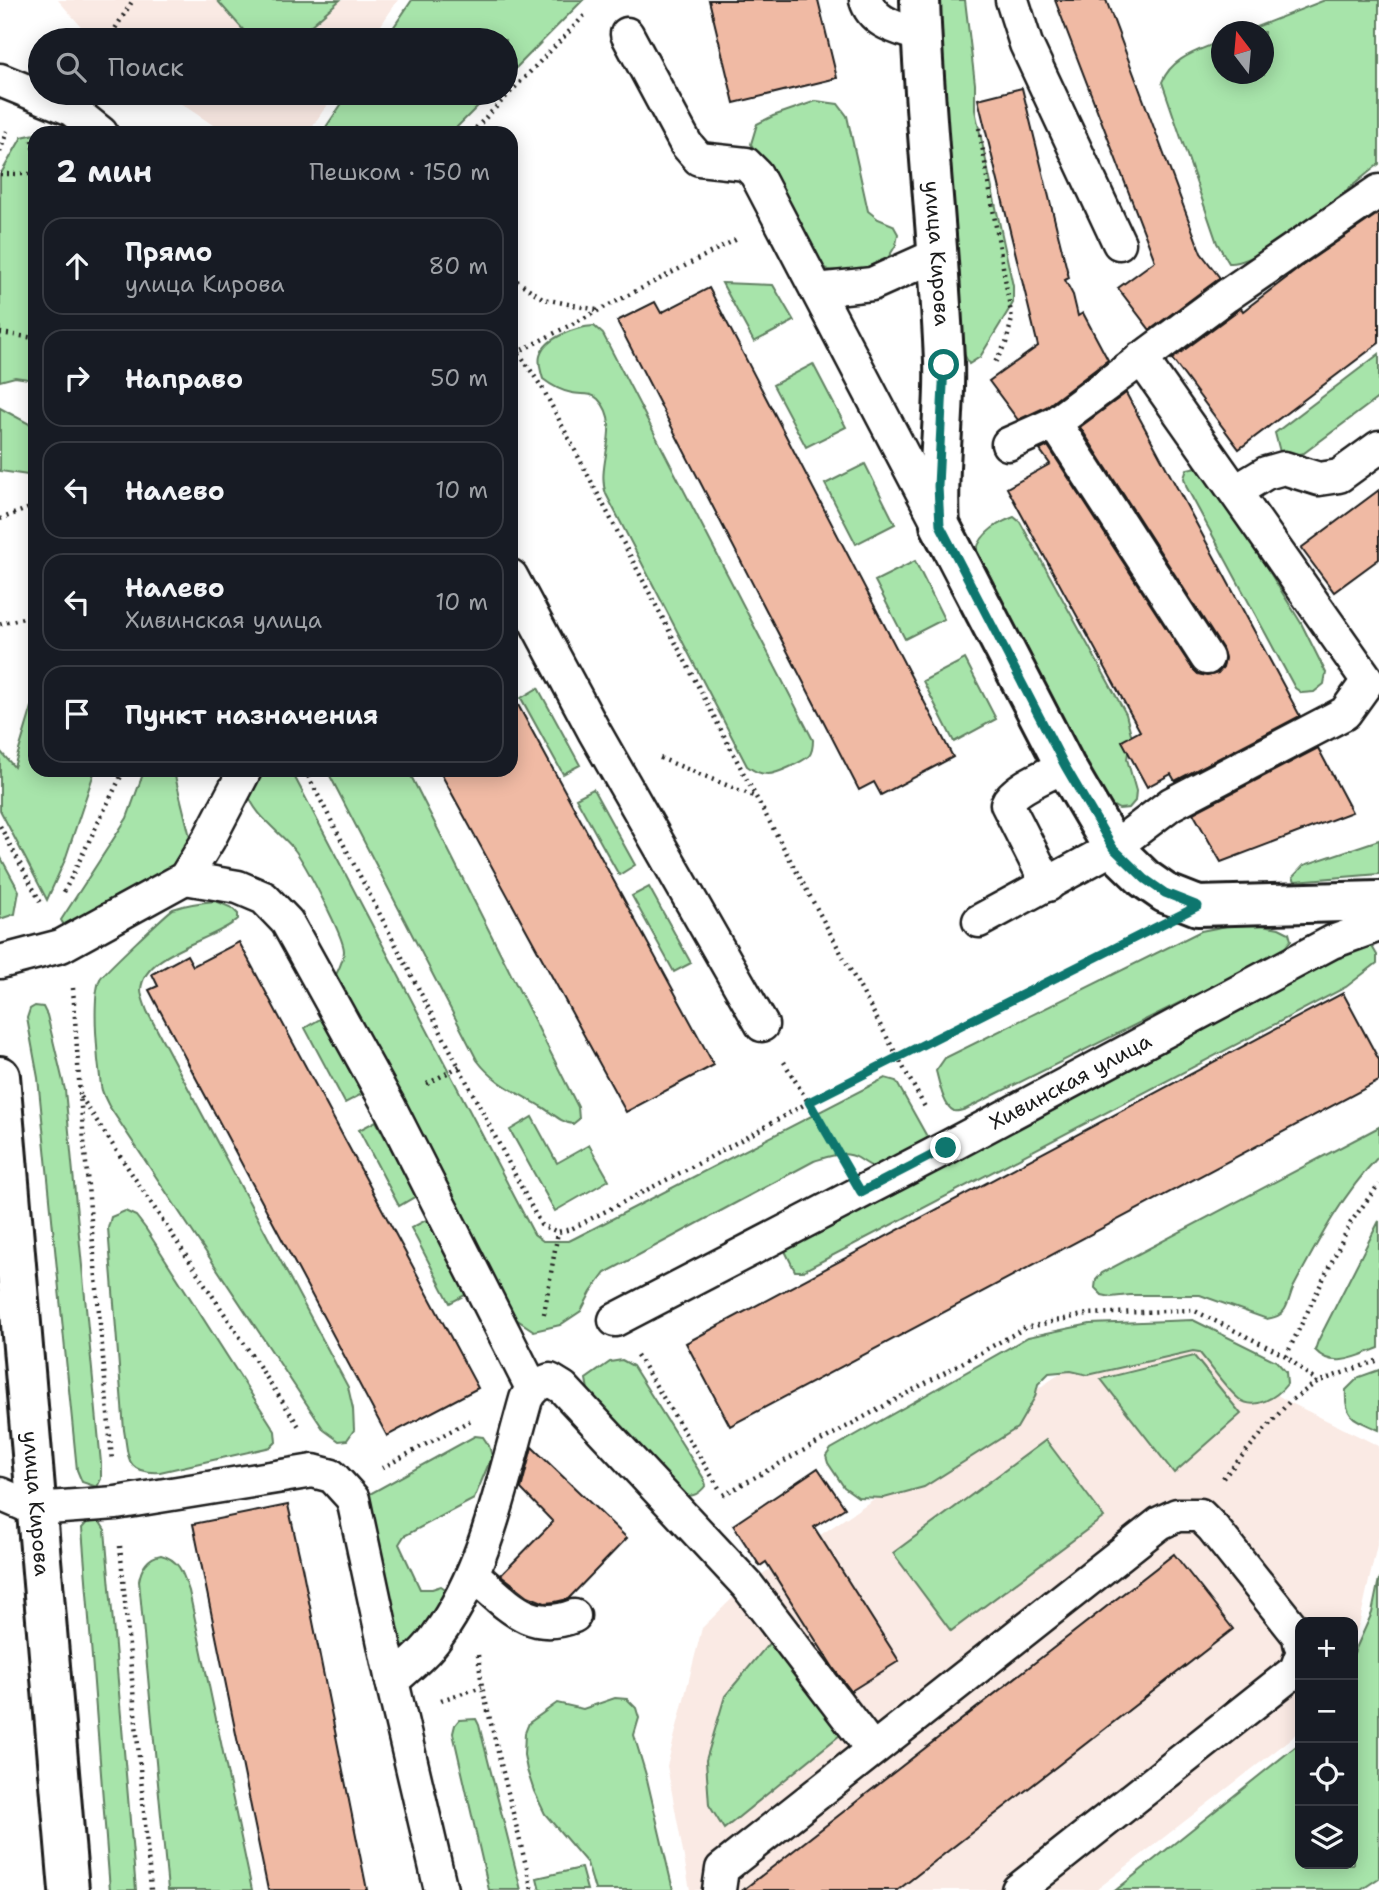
<!DOCTYPE html>
<html lang="ru">
<head>
<meta charset="utf-8">
<style>
	body { margin:0; font-family:"Shantell Sans",sans-serif; background:#20242c; color:#f1f3f6 }
	.controls { position:absolute; right:21px; bottom:21px; display:grid; overflow:hidden; border-radius:14px; box-shadow:0 4px 18px #0003 }
	.controls button { width:63px; height:63px; display:grid; place-items:center; padding:0; border:0; border-bottom:2px solid #363941; background:#171b24; color:#f1f3f6; font:35px sans-serif }
	.compass { position:absolute; left:1211px; top:21px; width:63px; height:63px; border-radius:50%; background:#171b24; box-shadow:0 4px 18px #0003; rotate:344deg }
	.stop { position:absolute; width:21px; height:21px; margin:-16px; border:5px solid #0f766e; border-radius:50%; background:#fff }
	.stop.end { background:#0f766e; border-color:#fff; box-shadow:0 2px 7px #0008 }
	.list { margin:0; padding:0; list-style:none }
	h2 { display:flex; justify-content:space-between; align-items:center; height:91px; margin:0; padding:0 28px; font-size:30px }
	h2 small { font-size:23px; font-weight:400; color:#9ea1a6 }
	.list li { display:grid; grid-template-columns:46px 1fr auto; gap:21px; align-items:center; box-sizing:border-box; height:98px; margin:0 14px 14px; padding:0 14px; border:2px solid #363941; border-radius:21px }
	.list b { display:block; font-size:26px; white-space:nowrap }
	.list p { margin:0; font-size:23px; white-space:nowrap; color:#9ea1a6 }
	.list em { font-size:23px; font-style:normal; color:#9ea1a6 }
	.icon { flex:none; width:38px; height:38px; fill:none; stroke:currentColor; stroke-width:2; stroke-linecap:round; stroke-linejoin:round }
	.map { position:relative; flex:none; width:1379px; height:1890px; overflow:hidden }
	.search { position:absolute; background:#171b24; box-shadow:0 4px 18px #0003; left:28px; top:28px; width:490px; height:77px; display:flex; align-items:center; gap:18px; box-sizing:border-box; padding:0 24px; border-radius:38px; color:#9ea1a6; font-size:26px }
	.panel { position:absolute; background:#171b24; box-shadow:0 4px 18px #0003; left:28px; top:126px; width:490px; height:651px; border-radius:21px }
	.map>svg:first-child { display:block }
</style>
</head>
<body>
<div class="map">
<svg width="1379" height="1890" viewBox="0 0 1379 1890">
	<rect width="100%" height="100%" fill="#fff"/>
	<filter id="ink" filterUnits="userSpaceOnUse"><feTurbulence type="fractalNoise" baseFrequency=".0143" numOctaves="2"/><feDisplacementMap in="SourceGraphic" scale="14" xChannelSelector="R" yChannelSelector="G"/><feConvolveMatrix kernelMatrix="1 2 1 2 8 2 1 2 1" color-interpolation-filters="sRGB"/></filter>
	<g filter="url(#ink)">
		<path fill="#faeae4" d="M58,0H398L371,40H93Z
			M165,93H335L308,133H225Z
			M1190,1342L1289,1402L1379,1446V1536L1360,1621L1353,1641V1622H1300V1728L1292,1738L1096,1890H690L667,1766L702,1628L746,1585L1100,1347Z"/>
		<path fill="#a7e4aa" stroke="#628063" stroke-width="2" d="M217,0H340L294,40H252Z
			M412,0H583L506,78V40H385Z
			M938,0H965L975,84V110L1013,286V303L980,357L969,364L964,354L949,186Z
			M1325,0H1379V164C1351,186 1261,266 1229,263L1217,243L1162,82C1172,57 1198,51 1221,41L1222,74H1264V32L1246,31Z
			M349,93H491L451,133H322Z
			M816,101L838,104L847,116L868,211L878,219L893,225L898,234L896,245L885,263L858,271L829,270L817,262L751,144L757,124L773,116Z
			M35,134V380L15,377L0,381V175L22,137Z
			M722,283L773,285L794,321L754,342Z
			M594,326L603,334L813,740C813,745 813,751 809,756C802,762 777,774 768,774C759,774 754,771 747,766L606,494C595,464 624,425 598,399C591,392 581,395 572,393C561,391 552,386 543,379C541,372 538,363 540,356C545,337 577,327 594,326Z
			M1379,354V397L1304,453L1293,455L1280,452L1275,433Z
			M813,364L846,427L806,447L773,385Z
			M0,408L35,427V476L0,471Z
			M865,464L895,524L856,544L825,484Z
			M1196,467L1206,476L1233,513L1301,623L1326,673L1324,684L1314,692L1302,693L1295,688L1187,488L1184,478L1187,469Z
			M1014,517L1020,522L1126,714L1131,734L1127,759L1136,791L1135,801L1129,808L1119,809L1105,801L976,559C975,537 995,524 1014,517Z
			M915,561L944,619L905,639L875,581Z
			M965,659L996,719L954,742L923,681Z
			M538,688L580,765L563,774L521,698Z
			M35,697V770H95L65,860L47,900L0,810V751L14,767Z
			M259,770H291L534,1234L543,1241H569L575,1238L885,1078L896,1081L930,1142L883,1172C873,1168 867,1164 858,1158C844,1150 828,1157 814,1161L605,1273L591,1292L581,1311L560,1325L534,1331L510,1315L333,981C337,972 344,961 344,951C344,937 305,863 294,849C278,830 254,816 247,791Z
			M327,770H408L578,1107L579,1119L573,1124C559,1122 552,1112 540,1106C516,1092 494,1083 477,1060Z
			M174,772L194,853L154,887L68,932L61,920L127,818L143,774Z
			M593,789L635,865L619,875L576,798Z
			M1379,840V874L1295,881L1293,877L1304,865Z
			M0,856L19,891L15,914L0,919Z
			M649,887L691,963L674,972L632,896Z
			M216,901L232,908L238,914V919C214,941 143,952 141,990C141,996 145,1005 147,1011L348,1387L353,1409L354,1430L347,1440L339,1441L324,1430L109,1106C106,1100 102,1093 101,1086C98,1064 91,999 100,979C102,974 169,911 173,909C187,904 202,902 216,901Z
			M1247,922L1279,928L1289,933L1291,940L1283,950L1247,969L966,1109C963,1110 957,1112 954,1111C943,1106 939,1081 936,1071L945,1058L1201,931Z
			M1359,940L1370,943L1377,955V963L1346,987L803,1271H795L784,1249Z
			M35,1006L43,1007L47,1015L65,1090L101,1463V1479L97,1487L82,1482L77,1470L38,1078L27,1018L30,1009Z
			M322,1018L362,1094L345,1103L305,1028Z
			M532,1117L557,1163L589,1145L609,1180L555,1211L510,1130Z
			M376,1121L416,1196L399,1206L359,1130Z
			M1379,1127V1156C1342,1195 1318,1241 1293,1288C1290,1295 1289,1302 1285,1309C1281,1316 1275,1317 1267,1319L1200,1295H1130L1111,1297L1102,1295L1095,1288L1096,1280L1102,1273Z
			M125,1211L136,1216L146,1229L275,1431L276,1442L271,1447L160,1472C125,1474 129,1458 124,1430L108,1228L111,1217Z
			M428,1219L467,1294L450,1303L411,1228Z
			M1379,1221V1348C1358,1356 1333,1370 1315,1350L1318,1341Z
			M1193,1320L1276,1361L1286,1372L1287,1384C1277,1397 1255,1411 1239,1399C1225,1388 1211,1366 1199,1352L1193,1351L1088,1375L1071,1371L1049,1373L1038,1384L1035,1397L1017,1428L924,1487L884,1498L858,1497L844,1487L828,1463L826,1456L831,1449L1028,1337L1090,1324Z
			M1194,1356L1241,1414L1174,1473L1101,1379Z
			M622,1360L633,1366L704,1479L706,1485C698,1496 690,1498 678,1493L588,1390L586,1379L610,1362Z
			M1379,1370V1430C1355,1419 1344,1419 1346,1390L1359,1377Z
			M475,1436L483,1437L489,1446L492,1456L474,1499L404,1536L399,1544L420,1589H432L441,1586L450,1592L409,1650H402L366,1496Z
			M1046,1440L1104,1517L951,1631L893,1553Z
			M90,1519H98L105,1530L136,1890H110L82,1528Z
			M161,1555C180,1560 183,1574 189,1591L252,1890H168L139,1581C141,1568 148,1557 161,1555Z
			M1379,1579V1878L1361,1890H1116L1300,1743V1864H1353V1655L1372,1613Z
			M770,1642L840,1735L724,1829L709,1805L706,1760L725,1696Z
			M615,1698L627,1699L636,1708L639,1718L634,1735L646,1775L673,1890H595L587,1863L545,1814L534,1791L527,1770L524,1755L525,1733L529,1723L557,1703L583,1709Z
			M476,1719L479,1725L521,1890H489L453,1733L455,1725L459,1720Z
			M581,1868L587,1890H540L537,1878Z"/>
		<path fill="#f0baa4" stroke="#1c1c1c" stroke-width="2" d="M709,0H818L837,78L734,103Z
			M1055,0H1106L1201,253L1220,278L1150,330L1118,288L1155,261Z
			M1022,88L1069,278L1065,280L1073,295L1078,316L1083,313L1108,360L1046,407L1018,420L989,381L1038,346L978,99Z
			M1379,213V343L1239,449L1172,359L1237,311L1241,308L1243,311L1306,263Z
			M709,288L953,757L881,795L874,782L859,790L617,321L655,302L661,313Z
			M1126,393L1300,716L1175,781L1171,774L1147,787L1122,741L1140,731L1007,488L1050,464L1040,450L1048,446L1192,668L1198,674L1207,676L1218,673L1223,667L1225,658L1222,648L1080,427Z
			M1379,490V559L1334,592L1301,548Z
			M511,692L714,1065L626,1112L439,770H511Z
			M1318,748L1352,812L1221,862L1193,813Z
			M239,942L478,1388L387,1436L149,990L158,986L152,974L187,955L193,966Z
			M1343,993L1379,1060V1081L730,1426L686,1343Z
			M532,1447L627,1538L568,1599L555,1602L545,1603L528,1596L501,1575L553,1522L521,1489Z
			M818,1468L845,1508L814,1527L899,1661L851,1691L834,1669L766,1562L760,1566L733,1525Z
			M288,1505L302,1567L367,1890H268L193,1524Z
			M1174,1554L1233,1629L898,1890H743Z"/>
		<g fill="none" stroke-linecap="round" stroke-linejoin="round">
			<g stroke="#1c1c1c" stroke-width="37">
				<g id="service">
					<path d="M866,0C873,24 900,28 921,36"/>
					<path d="M1012,0L1026,44L1119,243"/>
					<path d="M627,34L686,144L699,159L746,164L756,174L939,524"/>
					<path d="M0,80L71,109L101,133"/>
					<path d="M817,290L872,284L939,254"/>
					<path d="M1008,444L1055,423"/>
					<path d="M1236,491L1266,473L1284,468L1319,479L1339,476L1379,447"/>
					<path d="M511,576L594,731L762,1025"/>
					<path d="M1207,658L1055,423L1226,296L1379,191"/>
					<path d="M185,878L238,887L264,898L287,922L389,1106L532,1388"/>
					<path d="M1048,885L1007,804C1013,788 1050,774 1065,766"/>
					<path d="M979,921L1113,848L1171,804L1345,713L1368,681L1141,358"/>
					<path d="M0,962L61,946L185,878L209,839L245,770"/>
					<path id="s1" d="M615,1320L946,1148L1332,942L1379,925"/>
					<path d="M0,1494L35,1509L116,1503L313,1471L332,1476L353,1499L392,1681"/>
					<path d="M473,1575C506,1602 528,1634 574,1616"/>
					<path d="M441,1890L392,1681C408,1667 426,1653 438,1635C486,1569 504,1476 526,1399C532,1387 538,1384 550,1380L563,1388L747,1585L872,1749"/>
					<path d="M719,1890L722,1869L1160,1523L1177,1515H1200L1213,1528L1299,1636L1300,1643"/>
					<path d="M1018,1890L1296,1670L1300,1659"/>
				</g>
			</g>
			<g stroke="#1c1c1c" stroke-width="44">
				<g id="minor">
					<path id="s2" d="M920,0C924,120 939,240 944,361C946,416 936,470 940,525L1065,766L1113,848L1145,879L1165,893L1198,906L1379,901"/>
				</g>
			</g>
			<g stroke="#1c1c1c" stroke-width="44">
				<g id="secondary">
					<path id="s3" d="M0,1076L69,1890"/>
				</g>
			</g>
			<path stroke="#1c1c1c" stroke-width="4.5" stroke-dasharray="2 5" stroke-linecap="butt" d="M108,40L133,0
				M979,128L1012,319L1006,343L993,366
				M471,133L585,15
				M32,140L35,160
				M0,152L7,131
				M0,174H35
				M511,277L544,299L597,310
				M0,333L35,338
				M511,341L543,389L756,797L926,1109
				M511,367L520,351L739,238
				M0,519L35,506
				M0,624L35,615
				M660,758L756,797
				M305,770L541,1225L558,1232L571,1229L707,1159L809,1102L1141,935
				M0,826L42,905
				M64,892L124,770
				M73,988L80,1095L112,1460
				M784,1062L839,1154
				M427,1084L460,1066
				M81,1097L300,1428
				M544,1314L558,1232
				M637,1355L719,1488
				M1286,1356L1351,1222L1379,1184
				M382,1468L473,1419
				M1223,1478L1289,1402L1317,1382L1379,1360
				M723,1495L1025,1328L1087,1314L1193,1310L1286,1356L1317,1382
				M120,1546L151,1890
				M478,1655L482,1687L532,1890
				M441,1700L482,1687"/>
			<use href="#service" stroke="#fff" stroke-width="32"/>
			<use href="#minor" stroke="#fff" stroke-width="38"/>
			<use href="#secondary" stroke="#fff" stroke-width="38"/>
		</g>
	</g>
	<g fill="none" stroke-linecap="round" stroke-linejoin="round" filter="url(#ink)">
		<path stroke="#0f766e" stroke-width="9" d="M944,365L938,486L940,525L1065,766L1113,848L1145,879L1165,893L1198,906L809,1102L861,1192L946,1148"/>
	</g>
	<g text-anchor="middle" dominant-baseline="central" stroke-width="5" stroke-linejoin="round" paint-order="stroke">
		<g font-size="21" fill="#1c1c1c" stroke="#fff">
			<text stroke="none"><textPath href="#s2" startOffset="254">улица Кирова</textPath></text>
			<text stroke="none"><textPath href="#s1" startOffset="514">Хивинская улица</textPath></text>
			<text stroke="none"><textPath href="#s3" startOffset="429">улица Кирова</textPath></text>
		</g>
	</g>
</svg>
<div class="controls">
<button>+</button>
<button>−</button>
<button><svg class="icon" aria-label="locate" viewBox="0 0 24 24"><circle cx="12" cy="12" r="6"/><path d="M12 2v4M12 18v4M2 12h4M18 12h4"/></svg></button>
<button><svg class="icon" aria-label="layers" viewBox="0 0 24 24"><path d="M12 4l9 5-9 5-9-5zM3 14l9 5 9-5"/></svg></button>
</div>
<svg class="compass" viewBox="-18 -18 36 36"><path d="M0-13l5 13h-10z" fill="#e53935"/><path d="M0 13l5-13h-10z" fill="#9ea1a6"/></svg>
<div class="stop" style="left:944px;top:365px"></div>
<div class="stop end" style="left:946px;top:1148px"></div>
<div class="search"><svg class="icon" aria-label="search" viewBox="0 0 24 24"><circle cx="10" cy="10" r="6"/><path d="M15 15l6 6"/></svg>Поиск</div>
<section class="panel">
<h2>2 мин<small>Пешком · 150 m</small></h2>
<ul class="list">
<li><svg class="icon" aria-label="ahead" viewBox="0 0 24 24"><path d="M12 20V5M6 11l6-6 6 6"/></svg><div><b>Прямо</b><p>улица Кирова</p></div><em>80 m</em></li>
<li><svg class="icon" aria-label="right" viewBox="0 0 24 24"><path d="M7 20v-9h11M14 6l5 5-5 5"/></svg><div><b>Направо</b></div><em>50 m</em></li>
<li><svg class="icon" aria-label="left" viewBox="0 0 24 24"><path d="M17 20v-9H6M10 6l-5 5 5 5"/></svg><div><b>Налево</b></div><em>10 m</em></li>
<li><svg class="icon" aria-label="left" viewBox="0 0 24 24"><path d="M17 20v-9H6M10 6l-5 5 5 5"/></svg><div><b>Налево</b><p>Хивинская улица</p></div><em>10 m</em></li>
<li><svg class="icon" aria-label="arrive" viewBox="0 0 24 24"><path d="M6 21V4h12l-3 4 3 4H6"/></svg><div><b>Пункт назначения</b></div></li>
</ul>
</section>
</div>
</body>
</html>
